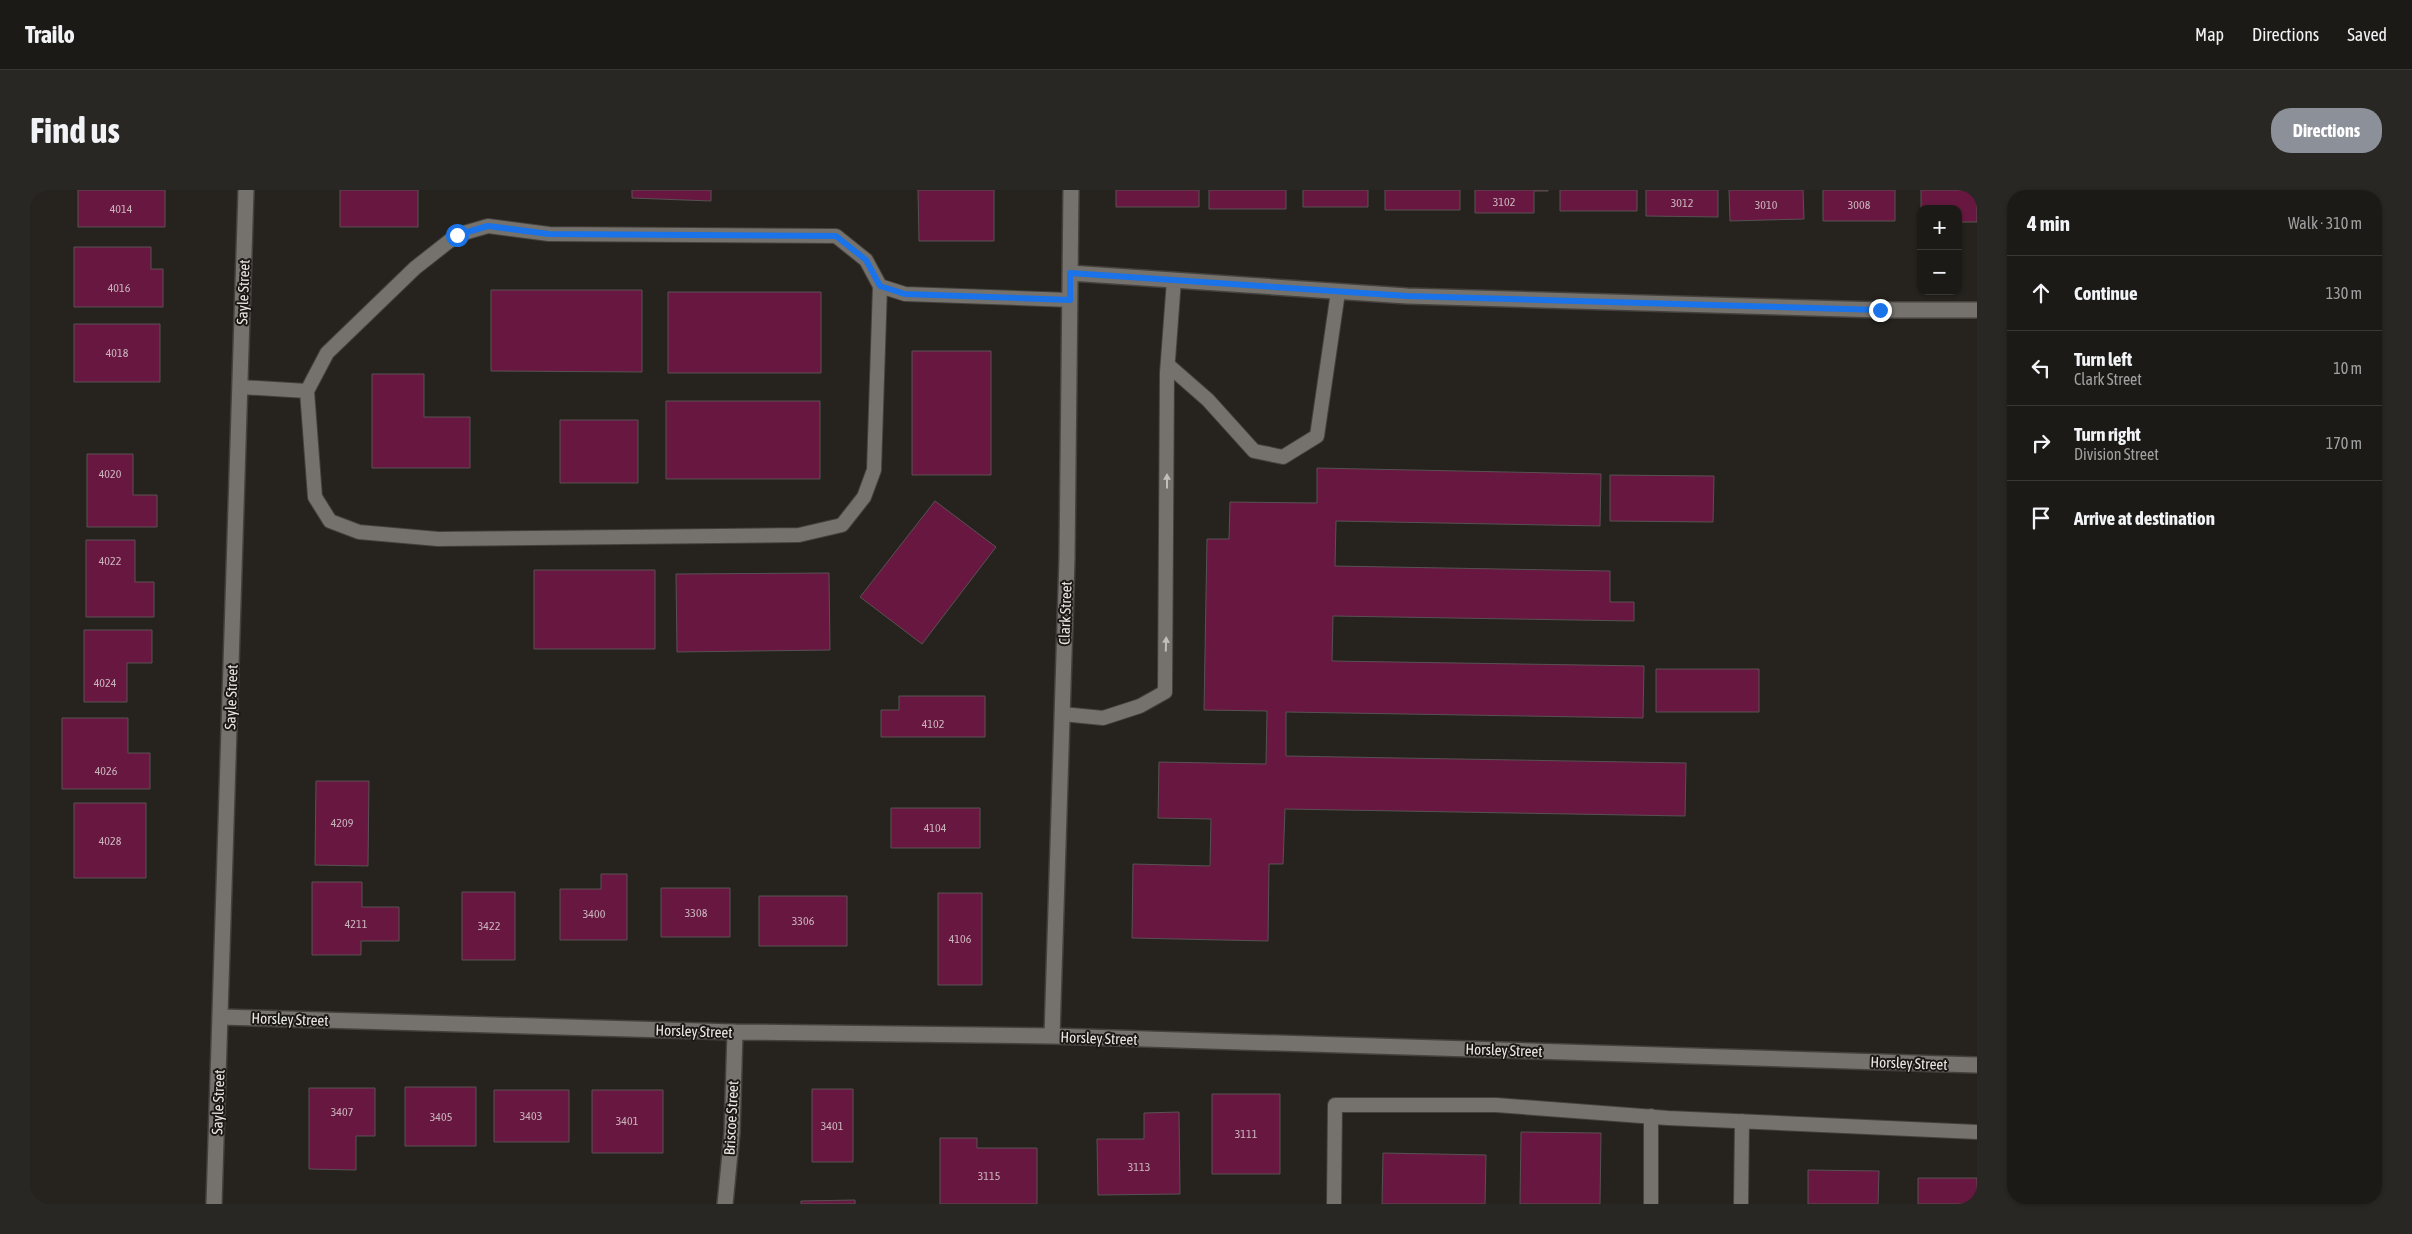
<!DOCTYPE html>
<html lang="en">
<head>
<meta charset="utf-8">
<style>
	body { margin:0; font-family:"Asap Condensed",sans-serif; background:#292723; color:#f1f3f6 }
	.controls { position:absolute; right:15px; top:15px; display:grid; overflow:hidden; border-radius:10px; box-shadow:0 1px 4px #0004 }
	.controls button { width:45px; height:45px; display:grid; place-items:center; padding:0; border:0; border-bottom:1px solid #3a3835; background:#1c1a16; color:#f1f3f6; font:25px sans-serif }
	.stop { position:absolute; width:15px; height:15px; margin:-11px; border:4px solid #1a73e8; border-radius:50%; background:#fff }
	.stop.end { background:#1a73e8; border-color:#fff; box-shadow:0 1px 5px #0008 }
	.list { margin:0; padding:0; list-style:none }
	h2 { display:flex; justify-content:space-between; align-items:center; height:65px; margin:0; padding:0 20px; font-size:21px }
	h2 small { font-size:16px; font-weight:400; color:#a0a1a1 }
	.list li { display:grid; grid-template-columns:32px 1fr auto; gap:15px; align-items:center; box-sizing:border-box; height:75px; padding:0 20px; border-top:1px solid #3a3835 }
	.list b { display:block; font-size:19px; white-space:nowrap }
	.list p { margin:0; font-size:16px; white-space:nowrap; color:#a0a1a1 }
	.list em { font-size:16px; font-style:normal; color:#a0a1a1 }
	.icon { flex:none; width:28px; height:28px; fill:none; stroke:currentColor; stroke-width:2; stroke-linecap:round; stroke-linejoin:round }
	.map { position:relative; flex:none; width:1947px; height:1014px; overflow:hidden; border-radius:20px }
	header { display:flex; align-items:center; gap:30px; box-sizing:border-box; height:70px; padding:0 25px; background:#1c1a16; border-bottom:1px solid #3a3835 }
	header strong { font-size:24px }
	nav { display:flex; gap:28px; margin-inline-start:auto; font-size:18px }
	.intro { display:flex; align-items:center; justify-content:space-between; box-sizing:border-box; height:120px; padding:0 30px }
	h1 { margin:0; font-size:35px }
	.button { padding:12px 22px; border-radius:20px; background:#8c9099; color:#fff; font-size:18px; font-weight:700 }
	main { display:flex; gap:30px; padding:0 30px }
	aside { flex:1; background:#1c1a16; border-radius:20px; box-shadow:0 1px 4px #0004 }
	.map>svg:first-child { display:block }
</style>
</head>
<body>
<header>
<strong>Trailo</strong>
<nav><a>Map</a><a>Directions</a><a>Saved</a></nav>
</header>
<div class="intro"><h1>Find us</h1><a class="button">Directions</a></div>
<main>
<div class="map">
<svg width="1947" height="1014" viewBox="0 0 1947 1014">
	<rect width="100%" height="100%" fill="#26231e"/>
	<path fill="#681840" stroke="#585153" d="M48,0H135V37H48Z
		M310,0H388V37H310Z
		M602,0H681V11L602,8Z
		M888,0H964V51H889Z
		M1086,0H1169V17H1086Z
		M1179,0H1256V19H1179Z
		M1273,0H1338V17H1273Z
		M1355,0H1430V20H1355Z
		M1445,0H1518V1H1504V23H1445Z
		M1530,0H1607V21H1530Z
		M1616,0H1688V27L1616,26Z
		M1699,0H1773L1774,29L1700,31Z
		M1793,0H1865V31H1793Z
		M1891,0H1947V32H1928V19H1891Z
		M44,57H121V79H133V117H44Z
		M461,100H612V182L461,181Z
		M638,102H791V183H638Z
		M44,134H130V192H44Z
		M882,161H961V285H882Z
		M342,184H394V227H440V278H342Z
		M636,211H790V289H636Z
		M530,230H608V293H530Z
		M57,264H103V305H127V337H57Z
		M1287,278L1571,284L1570,336L1306,331L1305,376L1580,381V412H1604V431L1303,426L1302,471L1614,476L1613,528L1256,522V566L1656,573L1655,626L1255,619L1253,674H1239L1238,751L1102,748L1103,674L1180,676L1181,629L1128,628L1129,572L1236,574L1237,521L1174,520L1177,349H1199L1200,312L1287,313Z
		M1580,285L1684,286L1683,332L1580,331Z
		M905,311L966,357L892,454L830,407Z
		M56,350H105V392H124V427H56Z
		M504,380H625V459H504Z
		M799,383L800,460L647,462L646,384Z
		M54,440H122V473H97V512H54Z
		M1626,479H1729V522H1626Z
		M869,506H955V547H851V520H869Z
		M32,528H98V563H120V599H32Z
		M286,591H339L338,676L285,675Z
		M44,613H116V688H44Z
		M861,618H950V658H861Z
		M571,684H597V750H530V699H571Z
		M282,692H332V717H369V751H331V765H282Z
		M631,698H700V747H631Z
		M432,702H485V770H432Z
		M908,703H952V795H908Z
		M729,706H817V756H729Z
		M375,897H446V956H375Z
		M279,898H345V946H326V980L279,979Z
		M782,899H823V972H782Z
		M464,900H539V952H464Z
		M562,900H633V963H562Z
		M1182,904H1250V984H1182Z
		M1149,922L1150,1004L1068,1005L1067,949H1114V923Z
		M1491,942L1571,943L1570,1014H1490Z
		M910,948H947V958H1007V1014H910Z
		M1353,963L1456,965L1455,1014H1352Z
		M1778,980L1849,981L1848,1014H1778Z
		M1888,988H1947V1014H1888Z
		M825,1010V1014H771V1011Z"/>
	<g fill="none" stroke-linecap="round" stroke-linejoin="round">
		<g stroke="#44413d" stroke-width="16">
			<path id="service" d="M1138,175L1178,210L1224,261L1253,267L1287,246L1308,102
				M210,197L277,201L297,163L385,78L427,45L458,36L519,44L806,46L836,70L850,96L875,104L1040,110
				M277,201L285,307L300,331L329,342L408,349L769,345L812,335L834,307L844,280L850,96
				M1032,524L1073,528L1110,516L1135,502L1137,183L1144,90
				M1304,1014L1305,915H1466L1638,928L1947,942
				M1621,1014V926
				M1711,1014L1712,931"/>
		</g>
		<g stroke="#44413d" stroke-width="18">
			<path id="minor" d="M1040,83L1377,106L1850,120H1947
				M191,827L705,842L1022,846L1947,875
				M1022,846L1037,369L1041,0
				M695,1014L702,943L705,842"/>
		</g>
		<g stroke="#44413d" stroke-width="18">
			<path id="tertiary" d="M184,1014L216,0"/>
		</g>
		<use href="#service" stroke="#75716c" stroke-width="14"/>
		<use href="#minor" stroke="#75716c" stroke-width="15"/>
		<use href="#tertiary" stroke="#75716c" stroke-width="15"/>
	</g>
	<defs><path id="oneway-solid" d="M-6-.8H1V-3.2L6.5 0L1 3.2V.8H-6Z" transform="scale(1.25)"/></defs>
	<g fill="#c1bebb">
		<use href="#oneway-solid" transform="translate(1137 291) rotate(-90)"/>
		<use href="#oneway-solid" transform="translate(1136 454) rotate(-88)"/>
	</g>
	<g fill="none" stroke-linecap="round" stroke-linejoin="round">
		<path stroke="#1a73e8" stroke-width="6" d="M427,45L458,36L519,44L806,46L836,70L850,96L875,104L1040,110V83L1377,106L1850,120"/>
	</g>
	<g text-anchor="middle" dominant-baseline="central" stroke-width="4" stroke-linejoin="round" paint-order="stroke">
		<g font-size="12" fill="#cab4bc">
			<text x="1474" y="12">3102</text>
			<text x="1652" y="13">3012</text>
			<text x="1736" y="15">3010</text>
			<text x="1829" y="15">3008</text>
			<text x="91" y="19">4014</text>
			<text x="89" y="98">4016</text>
			<text x="87" y="163">4018</text>
			<text x="80" y="284">4020</text>
			<text x="80" y="371">4022</text>
			<text x="75" y="493">4024</text>
			<text x="903" y="534">4102</text>
			<text x="76" y="581">4026</text>
			<text x="312" y="633">4209</text>
			<text x="905" y="638">4104</text>
			<text x="80" y="651">4028</text>
			<text x="666" y="723">3308</text>
			<text x="564" y="724">3400</text>
			<text x="773" y="731">3306</text>
			<text x="326" y="734">4211</text>
			<text x="459" y="736">3422</text>
			<text x="930" y="749">4106</text>
			<text x="312" y="922">3407</text>
			<text x="501" y="926">3403</text>
			<text x="411" y="927">3405</text>
			<text x="597" y="931">3401</text>
			<text x="802" y="936">3401</text>
			<text x="1216" y="944">3111</text>
			<text x="1109" y="977">3113</text>
			<text x="959" y="986">3115</text>
		</g>
		<g font-size="15" fill="#eae8e5" stroke="#1c1915">
			<text transform="translate(213 102) rotate(-88)">Sayle Street</text>
			<text transform="translate(1035 423) rotate(-88)">Clark Street</text>
			<text transform="translate(201 507) rotate(-88)">Sayle Street</text>
			<text transform="translate(260 829) rotate(2)">Horsley Street</text>
			<text transform="translate(664 841) rotate(2)">Horsley Street</text>
			<text transform="translate(1069 848) rotate(2)">Horsley Street</text>
			<text transform="translate(1474 860) rotate(2)">Horsley Street</text>
			<text transform="translate(1879 873) rotate(2)">Horsley Street</text>
			<text transform="translate(188 912) rotate(-88)">Sayle Street</text>
			<text transform="translate(701 928) rotate(-87)">Briscoe Street</text>
		</g>
	</g>
</svg>
<div class="controls">
<button>+</button>
<button>−</button>
</div>
<div class="stop" style="left:427px;top:45px"></div>
<div class="stop end" style="left:1850px;top:120px"></div>
</div>
<aside>
<h2>4 min<small>Walk · 310 m</small></h2>
<ul class="list">
<li><svg class="icon" aria-label="ahead" viewBox="0 0 24 24"><path d="M12 20V5M6 11l6-6 6 6"/></svg><div><b>Continue</b></div><em>130 m</em></li>
<li><svg class="icon" aria-label="left" viewBox="0 0 24 24"><path d="M17 20v-9H6M10 6l-5 5 5 5"/></svg><div><b>Turn left</b><p>Clark Street</p></div><em>10 m</em></li>
<li><svg class="icon" aria-label="right" viewBox="0 0 24 24"><path d="M7 20v-9h11M14 6l5 5-5 5"/></svg><div><b>Turn right</b><p>Division Street</p></div><em>170 m</em></li>
<li><svg class="icon" aria-label="arrive" viewBox="0 0 24 24"><path d="M6 21V4h12l-3 4 3 4H6"/></svg><div><b>Arrive at destination</b></div></li>
</ul>
</aside>
</main>
</body>
</html>
